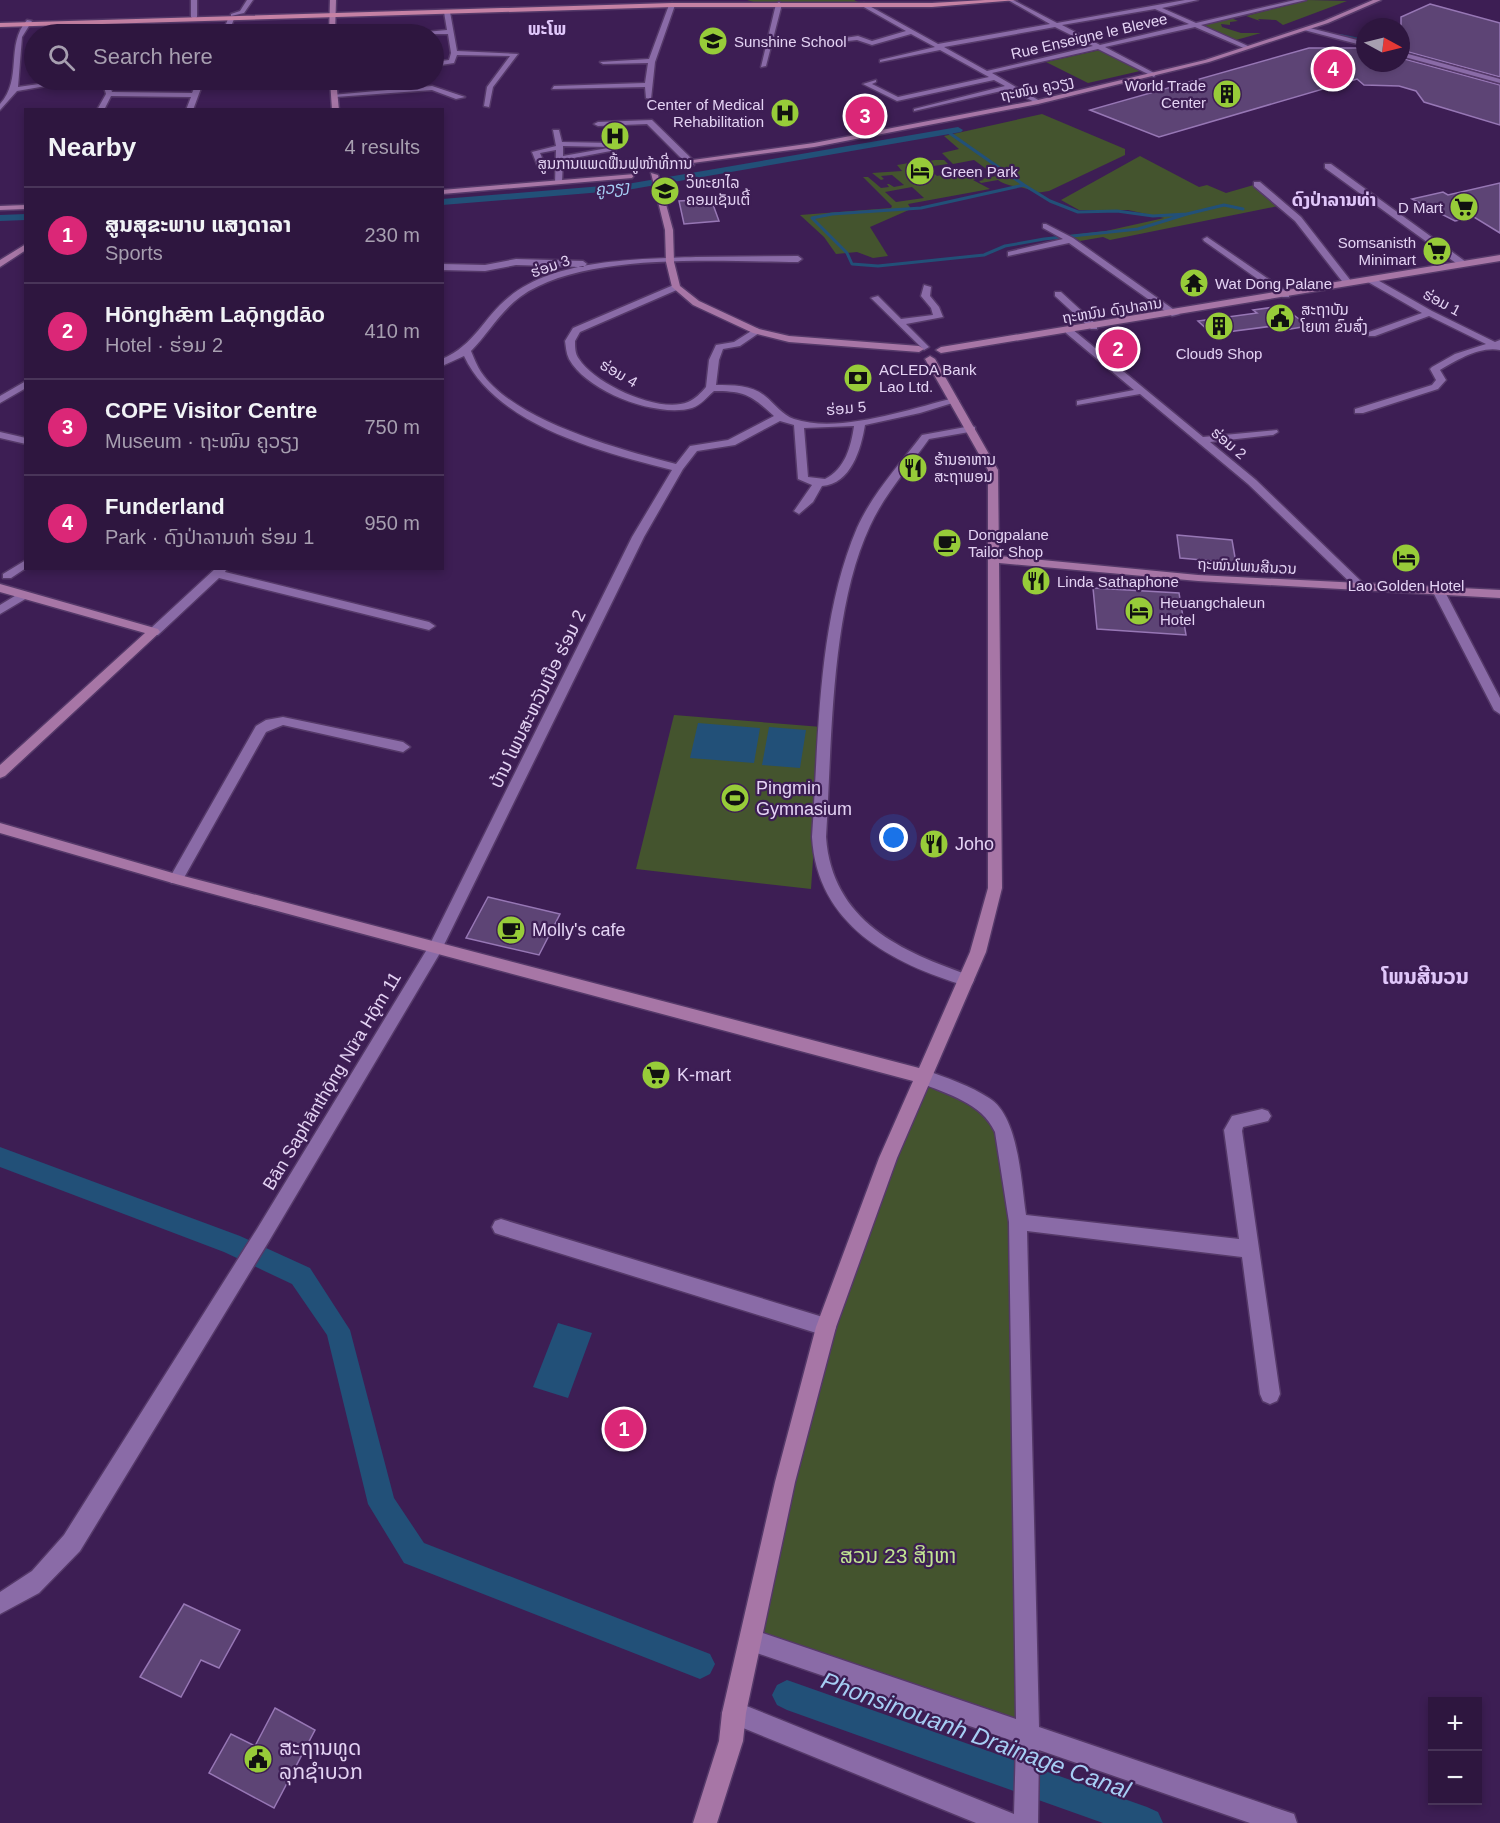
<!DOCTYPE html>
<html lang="en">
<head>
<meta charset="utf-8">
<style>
	body { margin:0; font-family:Arial,"Noto Sans Lao",sans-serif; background:#3a234a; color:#f1f3f6 }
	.controls { position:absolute; right:18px; bottom:18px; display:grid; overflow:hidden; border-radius:0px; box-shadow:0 3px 9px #0003 }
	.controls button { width:54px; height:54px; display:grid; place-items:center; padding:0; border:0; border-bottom:2px solid #493559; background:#2e163f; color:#f1f3f6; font:30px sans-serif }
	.compass { position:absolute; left:1356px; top:18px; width:54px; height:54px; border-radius:50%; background:#2e163f; box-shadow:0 3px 9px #0003; rotate:97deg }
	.you { position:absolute; left:894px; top:838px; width:21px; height:21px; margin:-15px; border:4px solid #fff; border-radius:50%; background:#1a73e8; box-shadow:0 0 0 9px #1a73e833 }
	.badge { display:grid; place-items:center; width:39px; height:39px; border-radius:50%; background:#db2777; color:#fff; font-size:20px; font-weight:700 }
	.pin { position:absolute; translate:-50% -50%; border:3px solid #fff; box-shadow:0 2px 6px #0006 }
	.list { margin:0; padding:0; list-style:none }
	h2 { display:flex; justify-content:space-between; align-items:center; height:78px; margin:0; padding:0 24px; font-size:26px }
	h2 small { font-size:20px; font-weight:400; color:#a79fb0 }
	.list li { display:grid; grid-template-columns:39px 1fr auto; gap:18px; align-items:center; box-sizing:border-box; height:96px; padding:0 24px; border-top:2px solid #493559 }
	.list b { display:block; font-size:22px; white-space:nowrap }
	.list p { margin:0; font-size:20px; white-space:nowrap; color:#a79fb0 }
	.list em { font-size:20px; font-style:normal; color:#a79fb0 }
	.icon { flex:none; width:33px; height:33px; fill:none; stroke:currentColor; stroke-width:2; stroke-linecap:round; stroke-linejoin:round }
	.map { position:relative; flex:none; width:1500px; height:1823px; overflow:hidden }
	.search { position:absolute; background:#2e163f; box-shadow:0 3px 9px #0003; left:24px; top:24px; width:420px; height:66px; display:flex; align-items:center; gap:15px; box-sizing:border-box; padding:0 21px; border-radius:33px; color:#a79fb0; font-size:22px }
	.panel { position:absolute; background:#2e163f; box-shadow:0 3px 9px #0003; left:24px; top:108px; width:420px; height:462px; border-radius:0px }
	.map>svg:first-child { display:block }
</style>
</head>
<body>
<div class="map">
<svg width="1500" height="1823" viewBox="0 0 1500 1823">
	<rect width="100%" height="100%" fill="#3d1e54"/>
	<path fill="#44542e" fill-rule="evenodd" d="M747,0H854L864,5L760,4Z
		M1308,0L1347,1L1283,25L1276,20L1258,19L1260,21L1246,16Z
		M1231,18L1238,21L1230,22V25L1221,24L1222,27L1241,33H1261L1236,40L1201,26Z
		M1100,50L1140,71L1088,83L1046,62Z
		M1042,114L1125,149V155L1049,191L1036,193C1022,184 1011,189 998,180L981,183L979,181L984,180L982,179L996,176L974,160L953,164L942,153L959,149L944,136Z
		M1140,156L1199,187L1207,185L1226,193L1257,184L1283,205L1110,240L1103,237L1080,241L1070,235L1106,231L1164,218L1128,210H1079L1061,200Z
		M935,160H944L948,164L926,167L937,176L958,172L954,168L972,169L974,171L971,172L978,178L973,180L990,189L908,204L911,209L870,227L888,256L873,258L857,252L836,254L824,237L800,215L891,208L892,206L863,177H868L881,188L889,187L887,184H889L894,187L904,185L892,175L881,176L884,179L881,180L872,173L902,171L897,165L915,162L920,166L932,164L929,161ZM912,187L924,198L896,202L885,192Z
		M674,715L822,727L811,889L636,869Z
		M925,1077L985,1106L1009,1144L1028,1733L751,1640L826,1327Z"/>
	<path fill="#225078" d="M698,723L760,728L754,763L690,758Z
		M769,727L806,730L800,768L762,765Z
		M558,1323L592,1333L568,1398L533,1387Z"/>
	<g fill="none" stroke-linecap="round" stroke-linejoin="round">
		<path stroke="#225078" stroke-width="3" d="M948,132L1024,185
			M1024,185L1050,201L1078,212L1117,211L1153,216L1187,214L1138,229L1044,239L1005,246L984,255L878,266L852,264L847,253L812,218L832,214L921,208Z
			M1187,214L1224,205L1243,209"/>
		<path fill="#225078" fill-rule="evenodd" d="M1340,34L1365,39V43L1337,38Z
			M1401,49L1448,59L1449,61L1445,64L1401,53Z
			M958,127L963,130L961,132L627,190L442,205V199L627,184Z
			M26,214V220L0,221V215Z
			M0,1147L240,1236L310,1268L350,1330L394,1498L424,1543L710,1654L715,1664L710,1674L700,1679L404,1563L368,1504L327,1335L292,1284L224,1252L0,1167Z
			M787,1680L1147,1807L1158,1812L1163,1823H1103L787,1710L777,1705L772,1695L777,1685Z"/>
	</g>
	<path fill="#5d4475" stroke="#9777b5" stroke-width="1.5" d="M1430,4L1500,23V77L1401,50V17Z
		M1309,48H1365V63H1401V58L1500,85V125L1424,102L1416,91L1399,86L1364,85L1357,79L1159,137L1090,110Z
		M1500,183V233L1474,217L1455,221L1412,199L1443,192L1448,195Z
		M711,199L719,221L684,224L679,201Z
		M1282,306L1308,326L1279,331L1273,326L1212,334L1198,321L1257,313L1253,310Z
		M1177,535L1232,540L1236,563L1180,558Z
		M1093,588L1179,593L1186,635L1097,629Z
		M488,897L560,914L539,955L466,938Z
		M184,1604L240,1630L219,1668L201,1660L181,1697L140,1677Z
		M275,1708L315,1730L274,1808L209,1773L231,1734L255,1746Z"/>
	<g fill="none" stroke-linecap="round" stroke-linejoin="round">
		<g stroke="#553969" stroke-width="3">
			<path id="street" d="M191,0H197V17L194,19L191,17Z
				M247,0H253L244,13L231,16V14L240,11Z
				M1008,0H1013L1057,23L1185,0H1198L1162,8L1196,23L1295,0H1306L1201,25L1248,46L1246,49L1195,27L1105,47L1156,74L1154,77L1098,49L992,73L1040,101L1038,104L1010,89L914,111V109L1005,86L994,80L897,101L863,84L876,80V82L872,84L898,97L989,77L940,50L880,62V60L935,47L911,34L872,45L857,40L821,44L818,42L858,36L872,41L906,31L862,6L864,3L938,44L1050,24ZM1155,9L1189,24L1100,45L1062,25ZM1055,27L1093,46L987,71L944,47Z
				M779,2L782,4L766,66L761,67L776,4Z
				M672,3L675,5L655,62L651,99L646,98L645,87L552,89L554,86L645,83L648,63L603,64L600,62L649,59L669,5Z
				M447,10L450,12L457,51L518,54L493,87L489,107L484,106L487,87L510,56L457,55L454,63L434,66V62L449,60L451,53L448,34H404L447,30L444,12Z
				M231,17L234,19L228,34H222L228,19Z
				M27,20L32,21L22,37L18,87L67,80H81L17,91L0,110V104C23,79 5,45 27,20Z
				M1306,27L1365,42V46L1304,30Z
				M1401,52L1500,79V83L1401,56Z
				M102,80H108L112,92L192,93L198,80H204L193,110H186L191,97L111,96L104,110H97L106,94Z
				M432,86L465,97L456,99L432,90L335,97L332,95Z
				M652,120L694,161V165H688L647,124L598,126L594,124L598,122Z
				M553,130H559L562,142L611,143L616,150L563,160L562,182L555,184L556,150L540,153L546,167L542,169L538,167L532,152L556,146ZM563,146L608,147V148L563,156Z
				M1325,164H1331L1466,262V266H1460L1325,168Z
				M1254,182H1260L1301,217L1351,281V285H1345L1295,221L1254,186Z
				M1046,224L1073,238L1180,314L1172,316L1069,243L1008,256V252L1063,239L1043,228V224Z
				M1207,237L1289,293V297H1283L1204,241L1203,239Z
				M696,257L798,256L802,259L798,262C721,262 584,251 520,297C500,312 488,334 471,351C474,358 477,366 481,372C514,421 621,450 676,464L690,446L728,440L774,416C751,395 745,391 714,391C707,397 701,405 692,408C657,418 587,392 569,359C566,353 566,347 565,341L573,328L676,284L680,287L679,289L580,332L575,341C575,347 575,354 579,359C595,384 659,414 688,402C695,399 701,393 706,387L709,360L716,345L734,342L756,328L759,329V333L740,346L723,349L719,360L716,385C733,385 752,385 765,396C775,404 782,415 794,419C839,434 909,409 954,398L959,401L920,413L865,425C861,449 851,484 822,486L813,502L799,514L794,511L812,485L798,479L794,425L780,421L735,445L697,451L683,469L644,537L440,953L269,1241L80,1551L39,1593L0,1614V1592L32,1571L64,1535L257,1229L429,946L632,537L672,470C602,452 497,426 464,356L442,366V359C475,345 483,318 509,297C555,259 638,259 696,257ZM854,426C851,447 845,469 825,479L808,477L804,428Z
				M516,259L583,261L587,264L583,267L516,265L485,271L442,270V264L485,265Z
				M1368,278H1374L1432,311L1495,342L1500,340V350C1480,346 1457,360 1440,370L1446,380L1438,389L1363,413H1355V409L1432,385L1436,380L1430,369L1432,367L1455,354L1486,344L1429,316L1375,336H1369V332L1422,313L1368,282Z
				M924,285L931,287L930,296L939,307L943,317L906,324L929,347L924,350L871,298L878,296L901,319L933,315L931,308L921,296Z
				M1055,292H1061L1097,325V329H1091L1055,296Z
				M1066,329H1072L1203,437L1277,430L1278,432L1273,435L1210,442L1256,480L1365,585V589H1357L1248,484L1140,394L1077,405V401L1134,390L1066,333Z
				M26,381V388L0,403V396Z
				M971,426L975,427V431L929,439C909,467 884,495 870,526C830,611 832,744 826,837C832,921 901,952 972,976L974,980L972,984L966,986C891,963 817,925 812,837C819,737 817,622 857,528C872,494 900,464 922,435Z
				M0,432L26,438V444L0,438Z
				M26,560V568L11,578H3V574Z
				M216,568H227L225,572L429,622L435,626L429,630L219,578L158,635H150V629Z
				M1439,588L1445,592L1500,698V714L1494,710L1433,592Z
				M23,591L29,595L27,598L0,614V605Z
				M283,717L403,742L410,747L403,752L283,725L266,732L181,883H171L169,879L256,726L266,720Z
				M925,1070C945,1077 971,1086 989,1098C1019,1116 1021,1182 1026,1215L1239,1239L1224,1130L1232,1116L1262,1109L1268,1111L1271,1116L1268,1121L1243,1127L1242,1131L1280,1394L1277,1401L1270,1404L1263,1401L1260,1394L1242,1257L1027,1231L1039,1727L1285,1811L1294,1814L1297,1823H1250L1039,1750L1038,1823H976L726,1721L722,1713L726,1705L734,1701L1014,1814L1016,1742L751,1651L743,1648L740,1640L743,1632L751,1629L1016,1719L1009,1222L995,1132C981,1102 948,1095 919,1082L917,1077L919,1072Z
				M501,1219L826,1318L833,1320L836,1327L833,1334L826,1336L501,1235L495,1233L492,1227L495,1221Z"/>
		</g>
		<g stroke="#553969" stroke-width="3">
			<path id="secondary" d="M330,0H336L335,34H329Z
				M1373,0H1381L1328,23L1209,62L1038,104L814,147L647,169L643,167L814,143L1038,100L1205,60L1324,21Z
				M330,80H336L339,110H332Z
				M651,173L658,175L673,230L674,262L680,286L699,301L759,329L789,336L919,346L924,349L919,352L789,342L753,333L693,305L672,287L666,262L665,230Z
				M635,174L632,178L442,194V190Z
				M26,205V209L0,210V206Z
				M26,244V250L0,267V260Z
				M1500,255V261L941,353L936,350L941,347Z
				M930,356L935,359L998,470L999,556L1198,575L1500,590V598L1198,581L999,563L1002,888L986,952L897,1158L836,1327L795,1482L746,1713L743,1741L717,1823H693L719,1741L722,1713L775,1482L816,1327L879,1158L913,1081L176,884L0,833V823L176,874L919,1068L970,952L988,888V470L925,359Z
				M0,584L158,629L160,632L5,776L0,778V765L145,633L0,592Z"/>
		</g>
		<g stroke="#553969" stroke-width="3">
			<path id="primary" d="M985,0H1017L932,7H672L0,27V23L672,3H932Z"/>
		</g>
		<use href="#street" fill="#8a6ba7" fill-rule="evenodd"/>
		<use href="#secondary" fill="#a776a6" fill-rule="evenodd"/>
		<use href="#primary" fill="#c581a4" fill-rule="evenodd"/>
	</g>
	<defs>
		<g id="school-disc" transform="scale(1.5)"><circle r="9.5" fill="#97cc39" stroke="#3d1e54"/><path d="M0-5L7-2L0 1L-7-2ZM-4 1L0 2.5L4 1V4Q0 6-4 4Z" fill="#111"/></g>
		<g id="building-disc" transform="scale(1.5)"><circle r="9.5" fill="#97cc39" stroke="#3d1e54"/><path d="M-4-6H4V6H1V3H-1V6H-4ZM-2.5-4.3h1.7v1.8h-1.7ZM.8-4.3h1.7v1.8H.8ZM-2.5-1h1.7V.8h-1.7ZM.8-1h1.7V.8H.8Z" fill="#111"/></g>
		<g id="hospital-disc" transform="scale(1.5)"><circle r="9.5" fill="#97cc39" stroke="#3d1e54"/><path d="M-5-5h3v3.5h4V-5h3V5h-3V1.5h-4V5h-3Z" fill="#111"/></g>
		<g id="hotel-disc" transform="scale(1.5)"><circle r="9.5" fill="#97cc39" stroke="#3d1e54"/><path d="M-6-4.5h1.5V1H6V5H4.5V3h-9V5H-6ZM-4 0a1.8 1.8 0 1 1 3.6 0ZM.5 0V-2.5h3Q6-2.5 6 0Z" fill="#111"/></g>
		<g id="university-disc" transform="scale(1.5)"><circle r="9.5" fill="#97cc39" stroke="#3d1e54"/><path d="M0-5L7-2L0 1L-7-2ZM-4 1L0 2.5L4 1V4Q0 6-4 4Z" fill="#111"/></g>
		<g id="supermarket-disc" transform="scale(1.5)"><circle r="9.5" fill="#97cc39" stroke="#3d1e54"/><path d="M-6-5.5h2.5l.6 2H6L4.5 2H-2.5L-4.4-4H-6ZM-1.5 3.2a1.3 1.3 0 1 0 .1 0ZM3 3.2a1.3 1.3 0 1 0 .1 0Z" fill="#111"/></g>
		<g id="temple-disc" transform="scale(1.5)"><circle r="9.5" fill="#97cc39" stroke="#3d1e54"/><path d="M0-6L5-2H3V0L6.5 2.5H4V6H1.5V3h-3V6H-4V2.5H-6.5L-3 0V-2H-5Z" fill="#111"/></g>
		<g id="civic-disc" transform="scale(1.5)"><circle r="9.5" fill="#97cc39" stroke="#3d1e54"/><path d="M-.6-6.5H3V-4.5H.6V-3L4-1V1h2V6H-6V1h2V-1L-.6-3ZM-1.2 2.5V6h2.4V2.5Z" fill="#111"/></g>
		<g id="bank-disc" transform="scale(1.5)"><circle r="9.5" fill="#97cc39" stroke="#3d1e54"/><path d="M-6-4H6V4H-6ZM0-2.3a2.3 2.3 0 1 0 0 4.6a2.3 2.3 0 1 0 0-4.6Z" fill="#111"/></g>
		<g id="restaurant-disc" transform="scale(1.5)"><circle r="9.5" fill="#97cc39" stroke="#3d1e54"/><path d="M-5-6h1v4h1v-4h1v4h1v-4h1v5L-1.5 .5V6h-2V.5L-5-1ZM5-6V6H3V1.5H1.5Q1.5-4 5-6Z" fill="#111"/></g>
		<g id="cafe-disc" transform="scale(1.5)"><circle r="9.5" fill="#97cc39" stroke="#3d1e54"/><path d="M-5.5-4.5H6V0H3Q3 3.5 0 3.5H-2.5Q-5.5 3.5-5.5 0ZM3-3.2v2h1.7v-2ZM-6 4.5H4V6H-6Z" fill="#111"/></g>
		<g id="stadium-disc" transform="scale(1.5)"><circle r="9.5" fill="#97cc39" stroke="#3d1e54"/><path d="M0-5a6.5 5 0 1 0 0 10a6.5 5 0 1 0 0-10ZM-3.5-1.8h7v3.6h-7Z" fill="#111"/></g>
	</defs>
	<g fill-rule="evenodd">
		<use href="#school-disc" x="713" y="41"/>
		<use href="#building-disc" x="1227" y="94"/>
		<use href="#hospital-disc" x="785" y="113"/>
		<use href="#hospital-disc" x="615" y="136"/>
		<use href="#hotel-disc" x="920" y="171"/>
		<use href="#university-disc" x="665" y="191"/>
		<use href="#supermarket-disc" x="1464" y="207"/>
		<use href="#supermarket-disc" x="1437" y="251"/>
		<use href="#temple-disc" x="1194" y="283"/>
		<use href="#civic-disc" x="1280" y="318"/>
		<use href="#building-disc" x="1219" y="326"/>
		<use href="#bank-disc" x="858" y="378"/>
		<use href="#restaurant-disc" x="913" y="468"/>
		<use href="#cafe-disc" x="947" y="543"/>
		<use href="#hotel-disc" x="1406" y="558"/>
		<use href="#restaurant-disc" x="1036" y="581"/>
		<use href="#hotel-disc" x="1139" y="611"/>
		<use href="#stadium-disc" x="735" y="798"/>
		<use href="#restaurant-disc" x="934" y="844"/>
		<use href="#cafe-disc" x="511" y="930"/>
		<use href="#supermarket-disc" x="656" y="1075"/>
		<use href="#civic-disc" x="258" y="1759"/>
	</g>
	<g text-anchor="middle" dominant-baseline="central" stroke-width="4.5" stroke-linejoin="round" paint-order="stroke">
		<g font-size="15" fill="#e4d3f4" stroke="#3d1e54">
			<text transform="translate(1089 36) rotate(-13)">Rue Enseigne le Blevee</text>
			<text transform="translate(1037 88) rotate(-12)">ຖະໜົນ ຄູວຽງ</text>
			<text transform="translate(550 266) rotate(-19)">ຮ່ອມ 3</text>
			<text transform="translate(1442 302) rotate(28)">ຮ່ອມ 1</text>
			<text transform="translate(1112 310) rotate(-9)">ຖະຫນົນ ດົງປາລານ</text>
			<text transform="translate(619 373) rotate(30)">ຮ່ອມ 4</text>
			<text transform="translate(846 408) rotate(-5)">ຮ່ອມ 5</text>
			<text transform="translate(1229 443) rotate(40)">ຮ່ອມ 2</text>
			<text transform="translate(1247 566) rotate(3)">ຖະໜົນໂພນສີນວນ</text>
		</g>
		<g font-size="15" fill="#e4d3f4" stroke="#3d1e54" text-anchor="start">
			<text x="734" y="41">Sunshine School</text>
			<text x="1206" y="85" text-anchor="end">World Trade<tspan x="1206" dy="17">Center</tspan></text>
			<text x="764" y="104" text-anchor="end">Center of Medical<tspan x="764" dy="17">Rehabilitation</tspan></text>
			<text x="615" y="163" text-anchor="middle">ສູນການແພດຟື້ນຟູໜ້າທີ່ການ</text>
			<text x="941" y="171">Green Park</text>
			<text x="686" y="182">ວິທະຍາໄລ<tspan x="686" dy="17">ຄອມເຊັນເຕີ້</tspan></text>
			<text x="1443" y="207" text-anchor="end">D Mart</text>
			<text x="1416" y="242" text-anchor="end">Somsanisth<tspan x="1416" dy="17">Minimart</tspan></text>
			<text x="1215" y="283">Wat Dong Palane</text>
			<text x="1301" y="309">ສະຖາບັນ<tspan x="1301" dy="17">ໂຍທາ ຂົນສົ່ງ</tspan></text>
			<text x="1219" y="353" text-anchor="middle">Cloud9 Shop</text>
			<text x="879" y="369">ACLEDA Bank<tspan x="879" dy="17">Lao Ltd.</tspan></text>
			<text x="934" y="459">ຮ້ານອາຫານ<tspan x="934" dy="17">ສະຖາພອນ</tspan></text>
			<text x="968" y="534">Dongpalane<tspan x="968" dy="17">Tailor Shop</tspan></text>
			<text x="1057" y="581">Linda Sathaphone</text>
			<text x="1406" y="585" text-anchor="middle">Lao Golden Hotel</text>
			<text x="1160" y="602">Heuangchaleun<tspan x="1160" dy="17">Hotel</tspan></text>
		</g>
		<g font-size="16" font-style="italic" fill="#a6cef4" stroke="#3d1e54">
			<text transform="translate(612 188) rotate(-6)">ຄູວຽງ</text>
		</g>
		<g font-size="18" font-weight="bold" fill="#e0c6fa" stroke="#3d1e54">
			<text x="547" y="29">ພະໂພ</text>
			<text x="1334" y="200">ດົງປ່າລານທ່າ</text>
		</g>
		<g font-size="18" fill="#e4d3f4" stroke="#3d1e54">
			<text transform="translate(538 699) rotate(-64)">ບ້ານ ໂພນສະຫວັນເນືອ ຮ່ອມ 2</text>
			<text transform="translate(332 1081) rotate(-59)">Bān Saphānthǭng Nư̄a Hǭm 11</text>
		</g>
		<g font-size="18" fill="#e4d3f4" stroke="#3d1e54" text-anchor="start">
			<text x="756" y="788">Pingmin<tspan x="756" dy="21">Gymnasium</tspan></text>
			<text x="955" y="844">Joho</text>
			<text x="532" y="930">Molly's cafe</text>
			<text x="677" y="1075">K-mart</text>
		</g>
		<g font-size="21" font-weight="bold" fill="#e0c6fa" stroke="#3d1e54">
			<text x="1425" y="976">ໂພນສີນວນ</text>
		</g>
		<g font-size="21" fill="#c1e592" stroke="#3d1e54">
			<text x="898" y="1555">ສວນ 23 ສິງຫາ</text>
		</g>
		<g font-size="21" fill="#e4d3f4" stroke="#3d1e54" text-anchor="start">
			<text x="279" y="1747">ສະຖານທູດ<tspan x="279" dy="24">ລຸກຊຳບວກ</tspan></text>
		</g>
		<g font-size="24" font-style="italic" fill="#a6cef4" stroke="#3d1e54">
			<text transform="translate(976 1735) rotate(20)">Phonsinouanh Drainage Canal</text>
		</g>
	</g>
</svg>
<div class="controls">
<button>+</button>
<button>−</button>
</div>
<svg class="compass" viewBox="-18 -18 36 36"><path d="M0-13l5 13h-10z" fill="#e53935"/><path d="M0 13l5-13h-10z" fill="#a79fb0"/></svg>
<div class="you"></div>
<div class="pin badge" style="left:624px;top:1429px">1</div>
<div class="pin badge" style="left:1118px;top:349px">2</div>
<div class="pin badge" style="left:865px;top:116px">3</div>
<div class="pin badge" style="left:1333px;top:69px">4</div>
<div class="search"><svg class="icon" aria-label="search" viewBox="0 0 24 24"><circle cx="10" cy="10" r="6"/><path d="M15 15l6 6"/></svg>Search here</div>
<section class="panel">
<h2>Nearby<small>4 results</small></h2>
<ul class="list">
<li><span class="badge">1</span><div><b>ສູນສຸຂະພາບ ແສງດາລາ</b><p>Sports</p></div><em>230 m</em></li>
<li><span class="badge">2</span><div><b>Hōnghǣm Laǭngdāo</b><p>Hotel · ຮ່ອມ 2</p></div><em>410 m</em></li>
<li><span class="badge">3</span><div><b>COPE Visitor Centre</b><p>Museum · ຖະໜົນ ຄູວຽງ</p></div><em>750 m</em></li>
<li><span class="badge">4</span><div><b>Funderland</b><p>Park · ດົງປ່າລານທ່າ ຮ່ອມ 1</p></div><em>950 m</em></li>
</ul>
</section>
</div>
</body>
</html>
